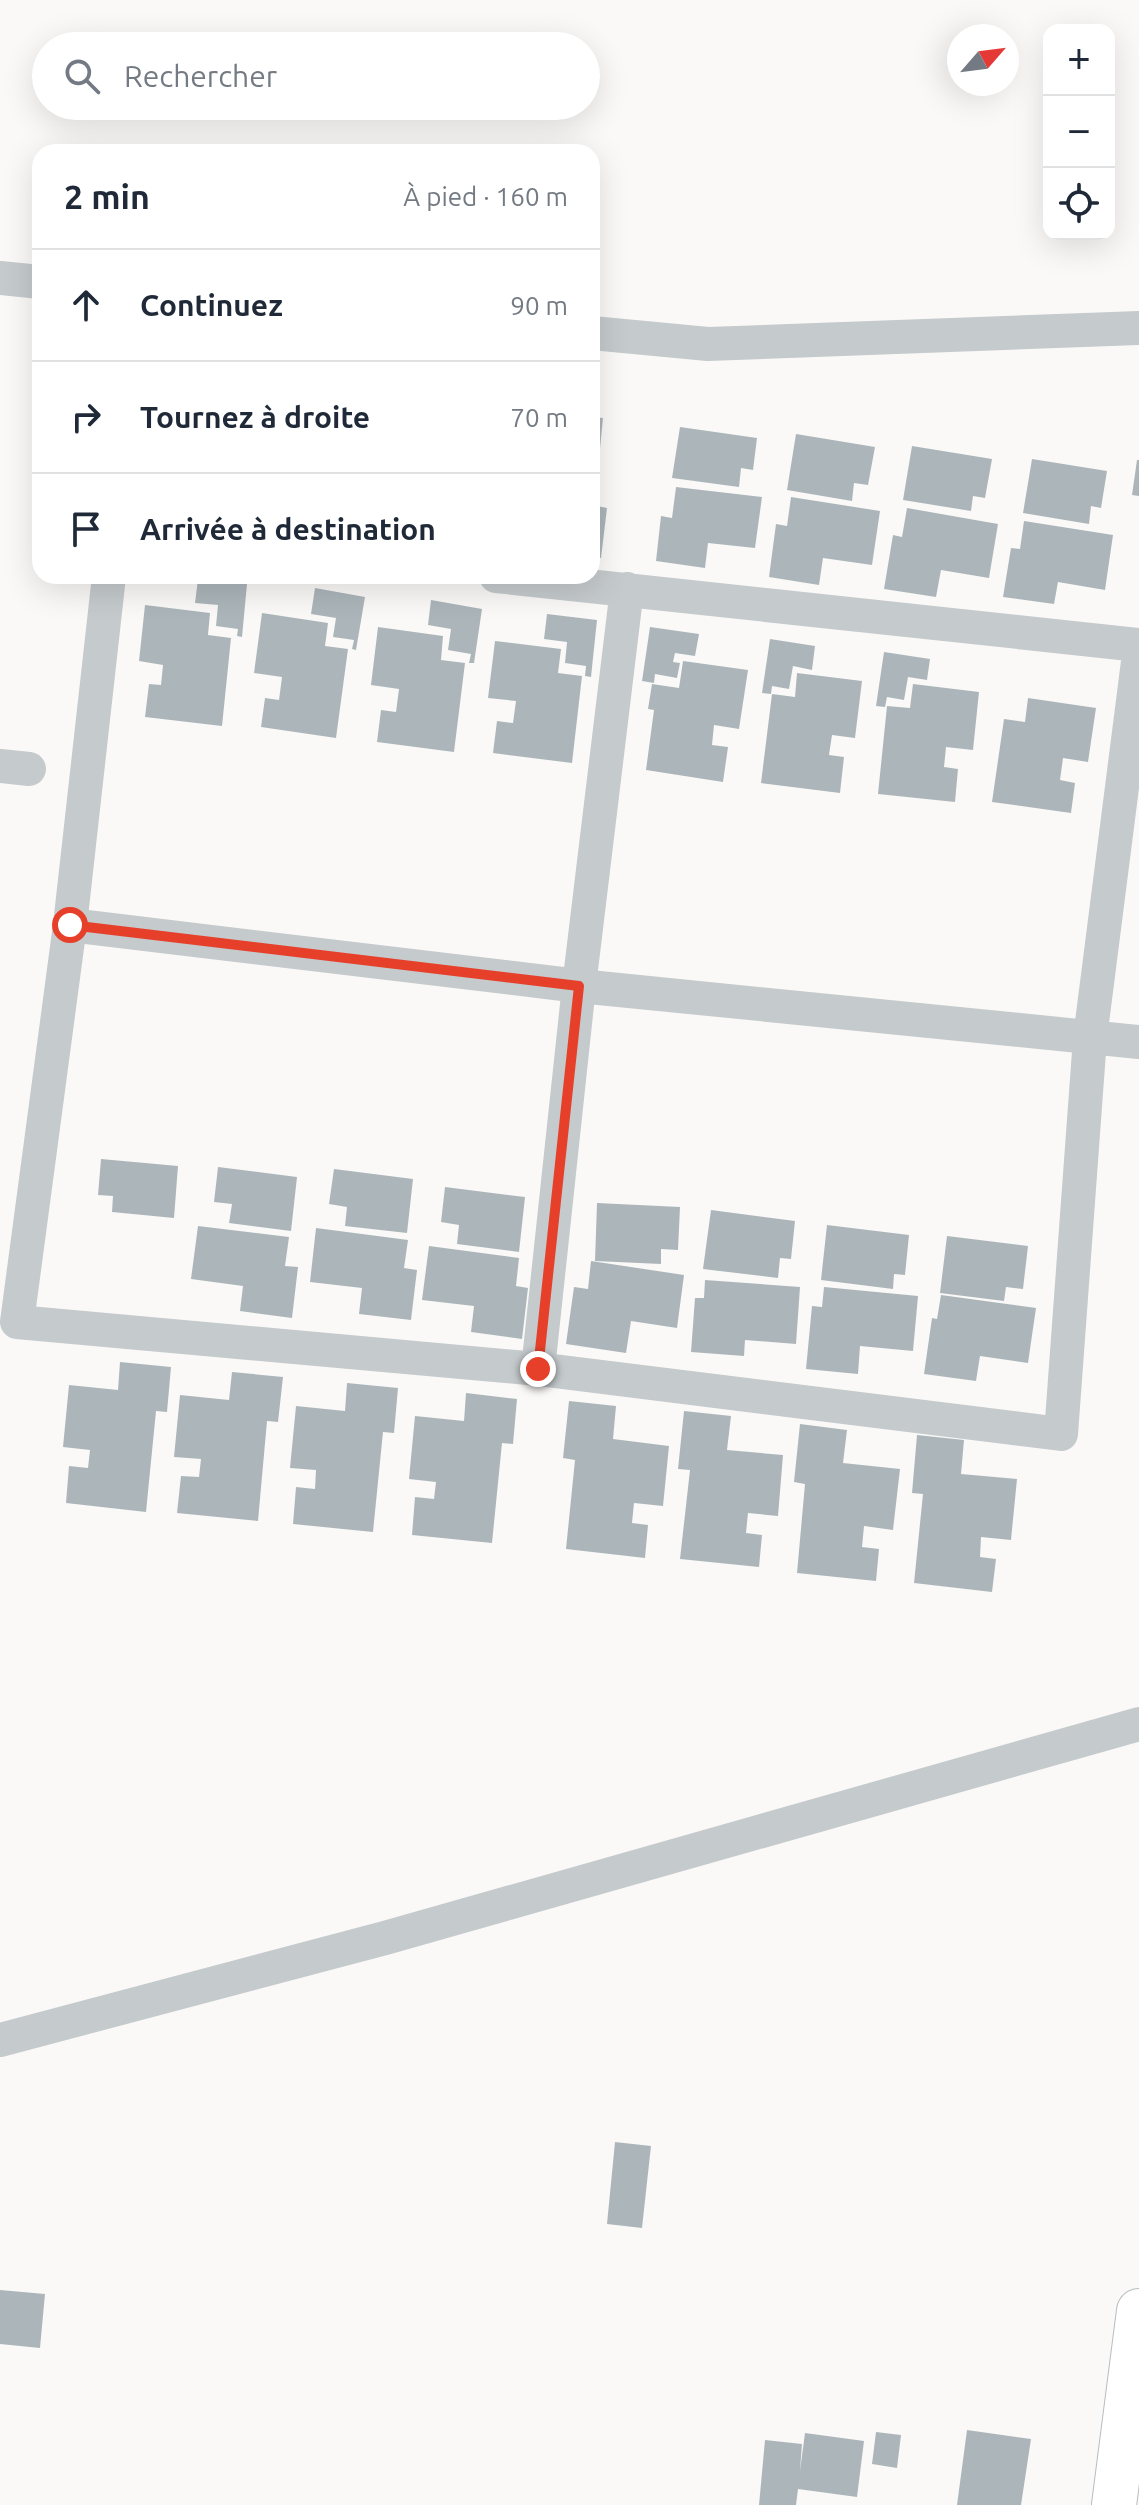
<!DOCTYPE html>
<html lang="fr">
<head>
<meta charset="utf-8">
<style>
	body { margin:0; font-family:Ubuntu,sans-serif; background:#f6f6f7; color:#1f2937 }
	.controls { position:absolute; right:24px; top:24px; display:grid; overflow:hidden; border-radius:16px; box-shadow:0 8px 32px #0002 }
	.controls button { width:72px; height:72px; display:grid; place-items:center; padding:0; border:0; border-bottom:2px solid #e0e1e3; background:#fff; color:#1f2937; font:40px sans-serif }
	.compass { position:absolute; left:947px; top:24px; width:72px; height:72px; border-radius:50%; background:#fff; box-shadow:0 8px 32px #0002; rotate:62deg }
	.stop { position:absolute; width:24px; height:24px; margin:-18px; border:6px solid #e6402b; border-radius:50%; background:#fff }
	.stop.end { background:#e6402b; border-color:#fff; box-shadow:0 2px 8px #0008 }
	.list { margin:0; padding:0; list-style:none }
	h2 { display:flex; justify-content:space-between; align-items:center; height:104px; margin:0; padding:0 32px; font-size:34px }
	h2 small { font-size:26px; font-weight:400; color:#747a83 }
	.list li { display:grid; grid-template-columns:52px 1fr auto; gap:24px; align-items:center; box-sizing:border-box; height:112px; padding:0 32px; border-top:2px solid #e0e1e3 }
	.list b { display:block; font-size:30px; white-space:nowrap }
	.list em { font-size:26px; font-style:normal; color:#747a83 }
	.icon { flex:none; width:44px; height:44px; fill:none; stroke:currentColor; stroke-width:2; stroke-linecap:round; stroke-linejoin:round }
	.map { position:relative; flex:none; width:1139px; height:2505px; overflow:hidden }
	.search { position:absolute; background:#fff; box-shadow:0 8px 32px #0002; left:32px; top:32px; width:568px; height:88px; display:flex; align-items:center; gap:20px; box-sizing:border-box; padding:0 28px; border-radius:44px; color:#747a83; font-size:30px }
	.panel { position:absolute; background:#fff; box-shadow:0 8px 32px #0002; left:32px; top:144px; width:568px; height:440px; border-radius:24px }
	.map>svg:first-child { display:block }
</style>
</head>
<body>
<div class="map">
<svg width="1139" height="2505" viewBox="0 0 1139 2505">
	<rect width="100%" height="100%" fill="#faf9f7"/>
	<path fill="#acb6ba" d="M592,417L603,418L598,469L592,468Z
		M680,427L757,438L753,470L741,468L739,487L672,478Z
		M796,434L875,447L868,485L854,483L852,501L787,490Z
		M912,446L992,459L985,498L973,496L971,511L903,500Z
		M1032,459L1107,471L1101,508L1091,506L1089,524L1023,513Z
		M1137,460H1139V496L1132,495Z
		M592,479L597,480L594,502H592Z
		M676,487L762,497L755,548L708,543L705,568L656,561L661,516L672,518Z
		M791,497L880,511L872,565L823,558L819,585L769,577L776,524L787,526Z
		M592,505L607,508L601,558L592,557Z
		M907,508L998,524L989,578L941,570L936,597L884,589L893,535L902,537Z
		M1024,521L1113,535L1105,590L1058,582L1054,604L1003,597L1011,548L1020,549Z
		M198,579L247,584L242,637L237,636L238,629L216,626L218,605L195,603Z
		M315,588L365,597L356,650L352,649L354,640L333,637L336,618L311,614Z
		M431,600L482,609L474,663H469L471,654L448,650L451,629L428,625Z
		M145,605L210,613L208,635L231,638L222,726L145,717L149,684L161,685L163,665L139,661Z
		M262,613L328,623L325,646L348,649L336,738L261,727L265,698L279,700L282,677L254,673Z
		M547,614L597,620L591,677L585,676L586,666L565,663L567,642L544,639Z
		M378,627L443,636L441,660L465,663L454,752L377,742L381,710L396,712L399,689L371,685Z
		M650,627L699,634L695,656L675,653L673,662L680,663L677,678L655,674L654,683L642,681Z
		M770,639L815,646L812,670L793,666L789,689L772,686L771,694L762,693Z
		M495,641L561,649L558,673L582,676L572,763L493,753L497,721L513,723L516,701L488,698Z
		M884,652L930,659L927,680L908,677L904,700L887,697L885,707L876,706Z
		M683,661L748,670L739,729L714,725L712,745L728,747L723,782L646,770L654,710L648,709L652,684L679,688Z
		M797,673L862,681L855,738L832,735L829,755L844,757L840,793L761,783L772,694L795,697Z
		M913,684L979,692L973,750L946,747L944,767L958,769L955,802L878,794L887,706L910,708Z
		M1028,698L1096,708L1088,762L1063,758L1060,780L1075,783L1071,813L992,802L1004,719L1025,722Z
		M101,1159L178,1166L174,1218L112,1212L113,1196L98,1195Z
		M218,1167L297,1177L291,1231L229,1223L232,1204L214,1202Z
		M334,1169L413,1179L407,1233L345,1226L347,1207L329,1204Z
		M445,1187L525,1197L519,1252L457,1244L459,1225L441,1222Z
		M597,1203L680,1207L678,1250L661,1249V1264L595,1261Z
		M711,1210L795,1221L791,1259L780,1258L778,1278L703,1269Z
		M827,1225L909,1235L905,1275L894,1274L893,1289L821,1280Z
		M198,1226L289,1237L285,1266L298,1267L292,1318L240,1311L243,1286L191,1279Z
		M316,1228L408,1240L404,1268L417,1270L411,1320L359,1314L362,1288L310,1282Z
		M947,1236L1028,1246L1023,1289L1006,1287L1004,1301L940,1293Z
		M429,1246L519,1258L516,1286L528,1288L522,1339L471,1332L474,1306L422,1300Z
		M591,1261L684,1275L677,1328L631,1321L626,1353L566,1344L574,1287L588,1289Z
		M705,1280L800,1287L796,1344L745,1340L744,1356L691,1352L695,1298H704Z
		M824,1287L918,1296L913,1351L860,1346L858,1374L806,1369L812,1306L822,1307Z
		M941,1295L1036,1308L1028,1363L980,1356L976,1381L924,1374L932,1318L937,1319Z
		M120,1362L171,1367L167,1412L156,1411L146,1512L66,1503L69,1466L88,1468L90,1450L63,1447L69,1385L118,1390Z
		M232,1372L283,1377L278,1422L267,1421L258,1521L177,1513L181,1476L199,1477L201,1459L174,1457L180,1395L229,1400Z
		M347,1383L398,1388L394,1433L383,1432L373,1532L293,1524L296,1487L315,1489L316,1470L290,1468L296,1406L345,1411Z
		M466,1393L517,1399L513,1444L502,1443L492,1543L412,1535L415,1497L434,1499L436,1482L409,1479L415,1416L464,1421Z
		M569,1401L616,1406L613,1439L669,1446L663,1506L634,1503L632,1523L648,1525L645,1558L566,1549L575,1460L563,1458Z
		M684,1411L731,1416L727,1450L783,1455L778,1516L748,1513L746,1533L762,1535L759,1567L680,1559L690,1470L678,1469Z
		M800,1424L847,1430L843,1463L900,1469L893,1530L864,1526L862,1547L879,1549L876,1581L797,1573L805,1484L794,1482Z
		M917,1435L964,1440L961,1474L1017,1479L1011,1540L981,1537L980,1557L996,1559L992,1592L914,1583L923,1494L912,1493Z
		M615,2142L651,2146L642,2228L607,2224Z
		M0,2290L45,2294L40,2348L0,2344Z
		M967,2430L1031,2439L1021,2505H957Z
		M876,2432L901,2435L897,2468L872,2464Z
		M805,2433L864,2441L857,2497L798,2489L796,2505H759L765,2440L802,2444L800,2471Z"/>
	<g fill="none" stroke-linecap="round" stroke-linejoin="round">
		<g stroke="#b7bec1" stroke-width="46">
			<path id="secondary" d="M1114,2505L1139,2311"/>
		</g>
		<path stroke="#c5cacd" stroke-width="34" d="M0,278L40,282
			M592,333L708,344L1139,328
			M109,576L70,925L17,1322L538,1369L1061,1434L1090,1038L1139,654
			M496,576L1139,645
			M0,766L29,769
			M70,925L579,986L1139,1042
			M538,1369L579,986L627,589
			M0,2040L385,1938L1139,1724"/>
		<use href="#secondary" stroke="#fff" stroke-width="44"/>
	</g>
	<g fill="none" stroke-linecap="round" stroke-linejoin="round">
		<path stroke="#e6402b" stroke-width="10" d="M70,925L579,986L538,1369"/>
	</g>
</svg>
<div class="controls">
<button>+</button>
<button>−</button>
<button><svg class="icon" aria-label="locate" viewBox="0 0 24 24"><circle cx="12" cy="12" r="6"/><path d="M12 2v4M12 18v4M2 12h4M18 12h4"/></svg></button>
</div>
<svg class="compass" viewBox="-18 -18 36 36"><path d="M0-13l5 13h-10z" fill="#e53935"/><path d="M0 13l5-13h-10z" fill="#747a83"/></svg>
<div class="stop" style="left:70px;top:925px"></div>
<div class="stop end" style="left:538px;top:1369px"></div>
<div class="search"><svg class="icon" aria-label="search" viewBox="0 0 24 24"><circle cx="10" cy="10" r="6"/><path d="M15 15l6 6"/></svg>Rechercher</div>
<section class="panel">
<h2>2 min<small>À pied · 160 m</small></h2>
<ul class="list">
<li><svg class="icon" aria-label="ahead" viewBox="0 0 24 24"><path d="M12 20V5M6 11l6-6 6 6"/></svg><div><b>Continuez</b></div><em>90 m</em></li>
<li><svg class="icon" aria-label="right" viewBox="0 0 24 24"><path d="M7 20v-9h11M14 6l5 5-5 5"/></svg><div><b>Tournez à droite</b></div><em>70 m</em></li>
<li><svg class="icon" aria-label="arrive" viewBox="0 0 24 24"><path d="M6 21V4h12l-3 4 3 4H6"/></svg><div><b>Arrivée à destination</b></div></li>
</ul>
</section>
</div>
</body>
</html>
